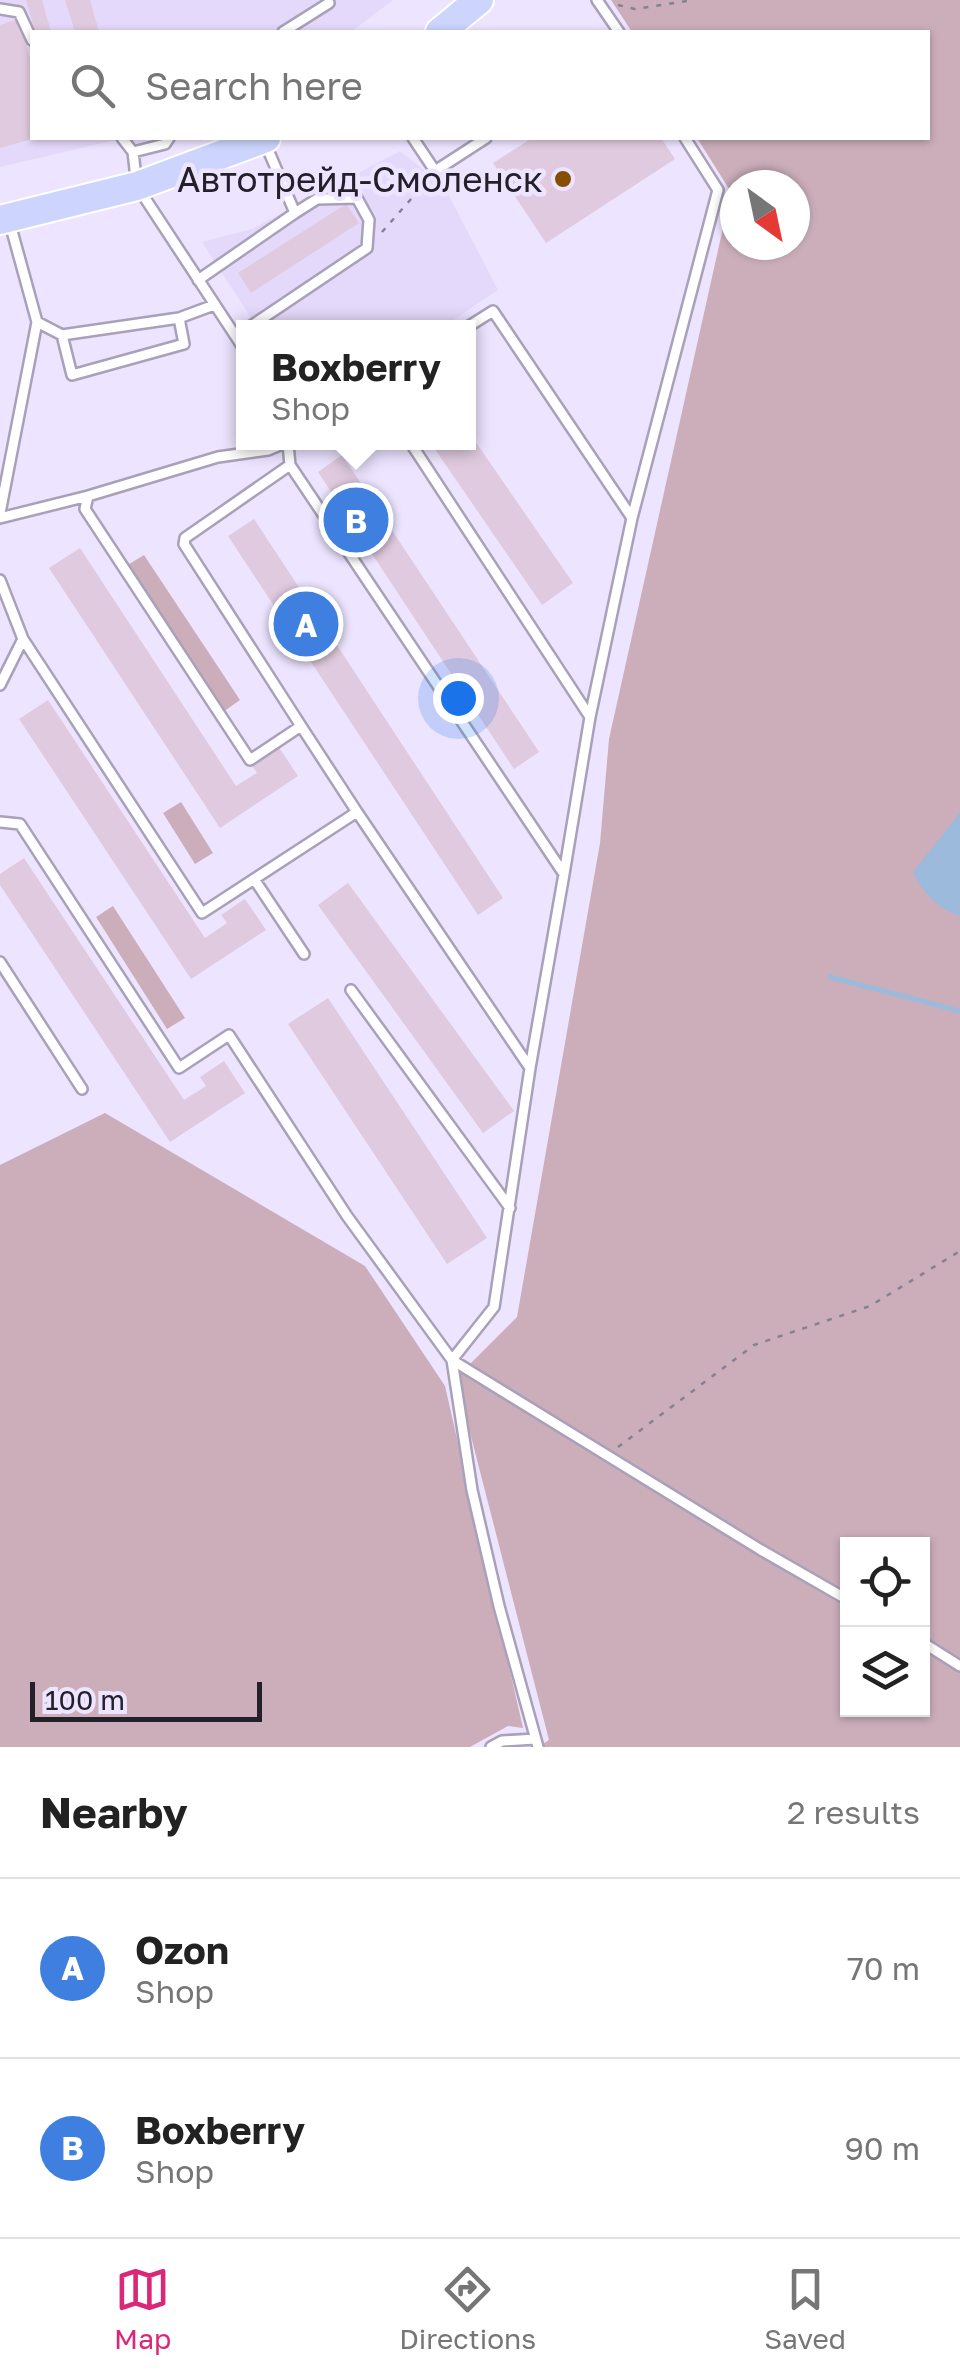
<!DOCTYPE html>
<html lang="en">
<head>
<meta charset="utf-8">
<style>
	body { margin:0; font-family:"Golos Text",sans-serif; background:#f6f6f6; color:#222 }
	.controls { position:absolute; right:30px; bottom:30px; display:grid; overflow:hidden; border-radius:0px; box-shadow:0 2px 8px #0004 }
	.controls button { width:90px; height:90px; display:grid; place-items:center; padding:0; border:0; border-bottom:2px solid #e0e0e0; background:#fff; color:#222; font:50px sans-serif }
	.compass { position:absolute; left:720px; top:170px; width:90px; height:90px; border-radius:50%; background:#fff; box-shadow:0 2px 8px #0004; rotate:147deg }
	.scale { position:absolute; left:30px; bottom:25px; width:232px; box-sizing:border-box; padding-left:10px; border:5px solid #232029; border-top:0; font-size:28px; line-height:35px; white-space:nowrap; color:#232029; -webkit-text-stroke:8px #ede4ff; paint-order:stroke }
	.you { position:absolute; left:458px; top:698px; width:35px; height:35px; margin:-25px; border:8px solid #fff; border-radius:50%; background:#1a73e8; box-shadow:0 0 0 15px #1a73e833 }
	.badge { display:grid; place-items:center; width:65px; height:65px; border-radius:50%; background:#db2777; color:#fff; font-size:32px; font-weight:700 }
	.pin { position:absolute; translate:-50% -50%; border:5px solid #fff; box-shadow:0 2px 10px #0006 }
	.popup { position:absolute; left:236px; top:320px; width:240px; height:130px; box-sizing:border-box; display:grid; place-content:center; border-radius:0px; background:#fff; filter:drop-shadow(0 2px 8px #0005); font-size:32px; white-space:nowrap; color:#767676 }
	.popup b { font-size:38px; color:#222 }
	.popup::after { content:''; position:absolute; left:50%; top:100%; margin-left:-20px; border:20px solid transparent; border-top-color:#fff }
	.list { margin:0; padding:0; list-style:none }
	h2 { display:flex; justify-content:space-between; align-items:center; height:130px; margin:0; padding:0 40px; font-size:42px }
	h2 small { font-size:32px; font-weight:400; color:#767676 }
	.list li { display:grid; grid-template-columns:65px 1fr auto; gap:30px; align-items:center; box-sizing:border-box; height:180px; padding:0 40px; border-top:2px solid #e0e0e0 }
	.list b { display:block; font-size:38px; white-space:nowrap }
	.list p { margin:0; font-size:32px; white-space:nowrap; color:#767676 }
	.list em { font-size:32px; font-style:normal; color:#767676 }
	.icon { flex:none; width:55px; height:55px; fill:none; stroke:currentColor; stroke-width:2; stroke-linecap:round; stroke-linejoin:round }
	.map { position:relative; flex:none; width:960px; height:1747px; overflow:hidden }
	.search { position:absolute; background:#fff; box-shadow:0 2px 8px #0004; left:30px; right:30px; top:30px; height:110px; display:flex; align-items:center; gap:25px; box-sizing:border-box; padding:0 35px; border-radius:0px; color:#767676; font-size:38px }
	.sheet { height:490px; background:#fff }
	nav { display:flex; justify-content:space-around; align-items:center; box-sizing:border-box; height:140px; border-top:2px solid #e0e0e0; background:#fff; font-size:28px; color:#767676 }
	nav a { display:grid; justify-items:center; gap:5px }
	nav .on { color:#db2777 }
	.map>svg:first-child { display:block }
</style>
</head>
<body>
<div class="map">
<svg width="960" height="1747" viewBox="0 0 960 1747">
	<rect width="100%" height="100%" fill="#ede4ff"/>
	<path fill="#e5d9fb" d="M0,0H393L351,32H32V138H124L0,167Z
		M400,151L444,186L498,290L443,327H257L202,242L252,229Z"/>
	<path fill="#cbaeba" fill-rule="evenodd" d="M611,0H960V1747H538L549,1740L456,1378L517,1317L600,843L609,739L731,192L697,138H928V32H632ZM735,185H795V245H735ZM848,1544H922V1710H848Z
		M144,555L240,700L223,712L126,566Z
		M181,802L213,853L195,864L163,813Z
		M113,906L185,1018L167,1029L96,917Z
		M105,1113L365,1266L445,1386L523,1728L508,1726L470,1747H0V1165Z"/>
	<path fill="#9bbadc" d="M960,813V916C938,909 923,893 913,872Z"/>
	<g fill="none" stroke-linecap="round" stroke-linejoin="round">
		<path stroke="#9bbadc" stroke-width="5" d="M830,977L960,1011"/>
	</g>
	<path fill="#e0cadf" d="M26,0H42L51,32H35Z
		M65,0H90L99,32H75Z
		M19,19L32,66V139L0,148V25Z
		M532,138H661L675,159L546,243L493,163Z
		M346,204L359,223L251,293L238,273Z
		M468,431L573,583L542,605L430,442H468Z
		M342,455L539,752L514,769L318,472Z
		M254,519L503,898L478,915L228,536Z
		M80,548L236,786L257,773L251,764L278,746L298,776L220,828L49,568Z
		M48,700L205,938L227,923L221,915L245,899L266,930L191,979L19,719Z
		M24,858L184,1100L206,1086L200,1077L224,1061L245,1093L170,1142L0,885V874Z
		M348,883L514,1111L483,1133L318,905Z
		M328,998L487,1238L447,1264L288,1024Z"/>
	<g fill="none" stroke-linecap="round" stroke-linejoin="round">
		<g stroke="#a9a0b9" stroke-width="14">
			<path id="service" d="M597,0L619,32
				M0,9L19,12L32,40
				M283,32L329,3
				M122,138L133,152L137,186L244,349
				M413,138L435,171L486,138
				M133,152L165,144L169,138
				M198,280L295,213
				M37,322L62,335L179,318L214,305
				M248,328L367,248L369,220L357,198L317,199L295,213L266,145
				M466,328L493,311L632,518L590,717
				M62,335L72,375L184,344L179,318
				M288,444L290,465L185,538L184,544L301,726
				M290,465L564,874L590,717L410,442
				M0,513L37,322L9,220
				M0,518L88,496
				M632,518L718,190L685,138
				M0,580L23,639L0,685
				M23,639L202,913L357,812L301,726L250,760L85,509L88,496L218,457L268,450L287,442
				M357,812L530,1068
				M0,822L20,824L179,1068L229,1035L347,1216L452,1360L761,1550L848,1600
				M254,879L304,954
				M0,962L82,1089
				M351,990L510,1208
				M922,1642L960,1666
				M491,1747L502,1741L535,1739
				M538,1747L499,1606L472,1490L452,1360L494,1307L530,1068L564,874"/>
		</g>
		<g stroke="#fff" stroke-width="32">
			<path id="primary" d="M440,32L479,0
				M0,220L137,186L266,138"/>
		</g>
		<path stroke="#868092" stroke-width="2.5" stroke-dasharray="5 8" stroke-linecap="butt" d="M618,5L635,9L694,0
			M382,232L426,182
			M618,1447L754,1345L870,1306L960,1251"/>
		<use href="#service" stroke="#fff" stroke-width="9"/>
		<use href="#primary" stroke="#cdd4fd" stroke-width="28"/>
	</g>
	<circle fill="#864f00" stroke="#ede4ff" stroke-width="4" cx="563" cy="179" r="10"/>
	<g text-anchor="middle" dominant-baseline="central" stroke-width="9" stroke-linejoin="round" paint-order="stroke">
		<g font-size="35" fill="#232029" stroke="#ede4ff" text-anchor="end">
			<text x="543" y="179">Автотрейд-Смоленск</text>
		</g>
	</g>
</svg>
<div class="controls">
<button><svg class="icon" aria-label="locate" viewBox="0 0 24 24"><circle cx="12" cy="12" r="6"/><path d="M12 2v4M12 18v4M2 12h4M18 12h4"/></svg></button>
<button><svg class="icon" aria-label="layers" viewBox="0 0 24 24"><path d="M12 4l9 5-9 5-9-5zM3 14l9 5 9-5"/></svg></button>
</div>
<svg class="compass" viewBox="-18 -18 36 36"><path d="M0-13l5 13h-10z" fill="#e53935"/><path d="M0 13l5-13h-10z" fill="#767676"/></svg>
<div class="scale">100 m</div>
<div class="you"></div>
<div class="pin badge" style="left:306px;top:624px;background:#3f7fe0">A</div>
<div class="pin badge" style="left:356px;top:520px;background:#3f7fe0">B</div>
<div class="popup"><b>Boxberry</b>Shop</div>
<div class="search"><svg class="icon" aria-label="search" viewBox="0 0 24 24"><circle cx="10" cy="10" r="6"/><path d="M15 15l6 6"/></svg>Search here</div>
</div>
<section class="sheet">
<h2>Nearby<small>2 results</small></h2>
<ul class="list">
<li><span class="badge" style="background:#3f7fe0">A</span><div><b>Ozon</b><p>Shop</p></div><em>70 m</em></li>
<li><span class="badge" style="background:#3f7fe0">B</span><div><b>Boxberry</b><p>Shop</p></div><em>90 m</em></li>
</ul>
</section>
<nav>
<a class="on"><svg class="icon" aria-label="map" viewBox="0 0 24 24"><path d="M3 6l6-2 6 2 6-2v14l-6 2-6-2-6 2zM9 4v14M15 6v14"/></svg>Map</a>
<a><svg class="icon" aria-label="directions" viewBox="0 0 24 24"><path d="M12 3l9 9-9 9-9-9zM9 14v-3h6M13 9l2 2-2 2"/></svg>Directions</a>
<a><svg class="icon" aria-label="saved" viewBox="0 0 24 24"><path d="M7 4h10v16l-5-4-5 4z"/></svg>Saved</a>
</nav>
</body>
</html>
